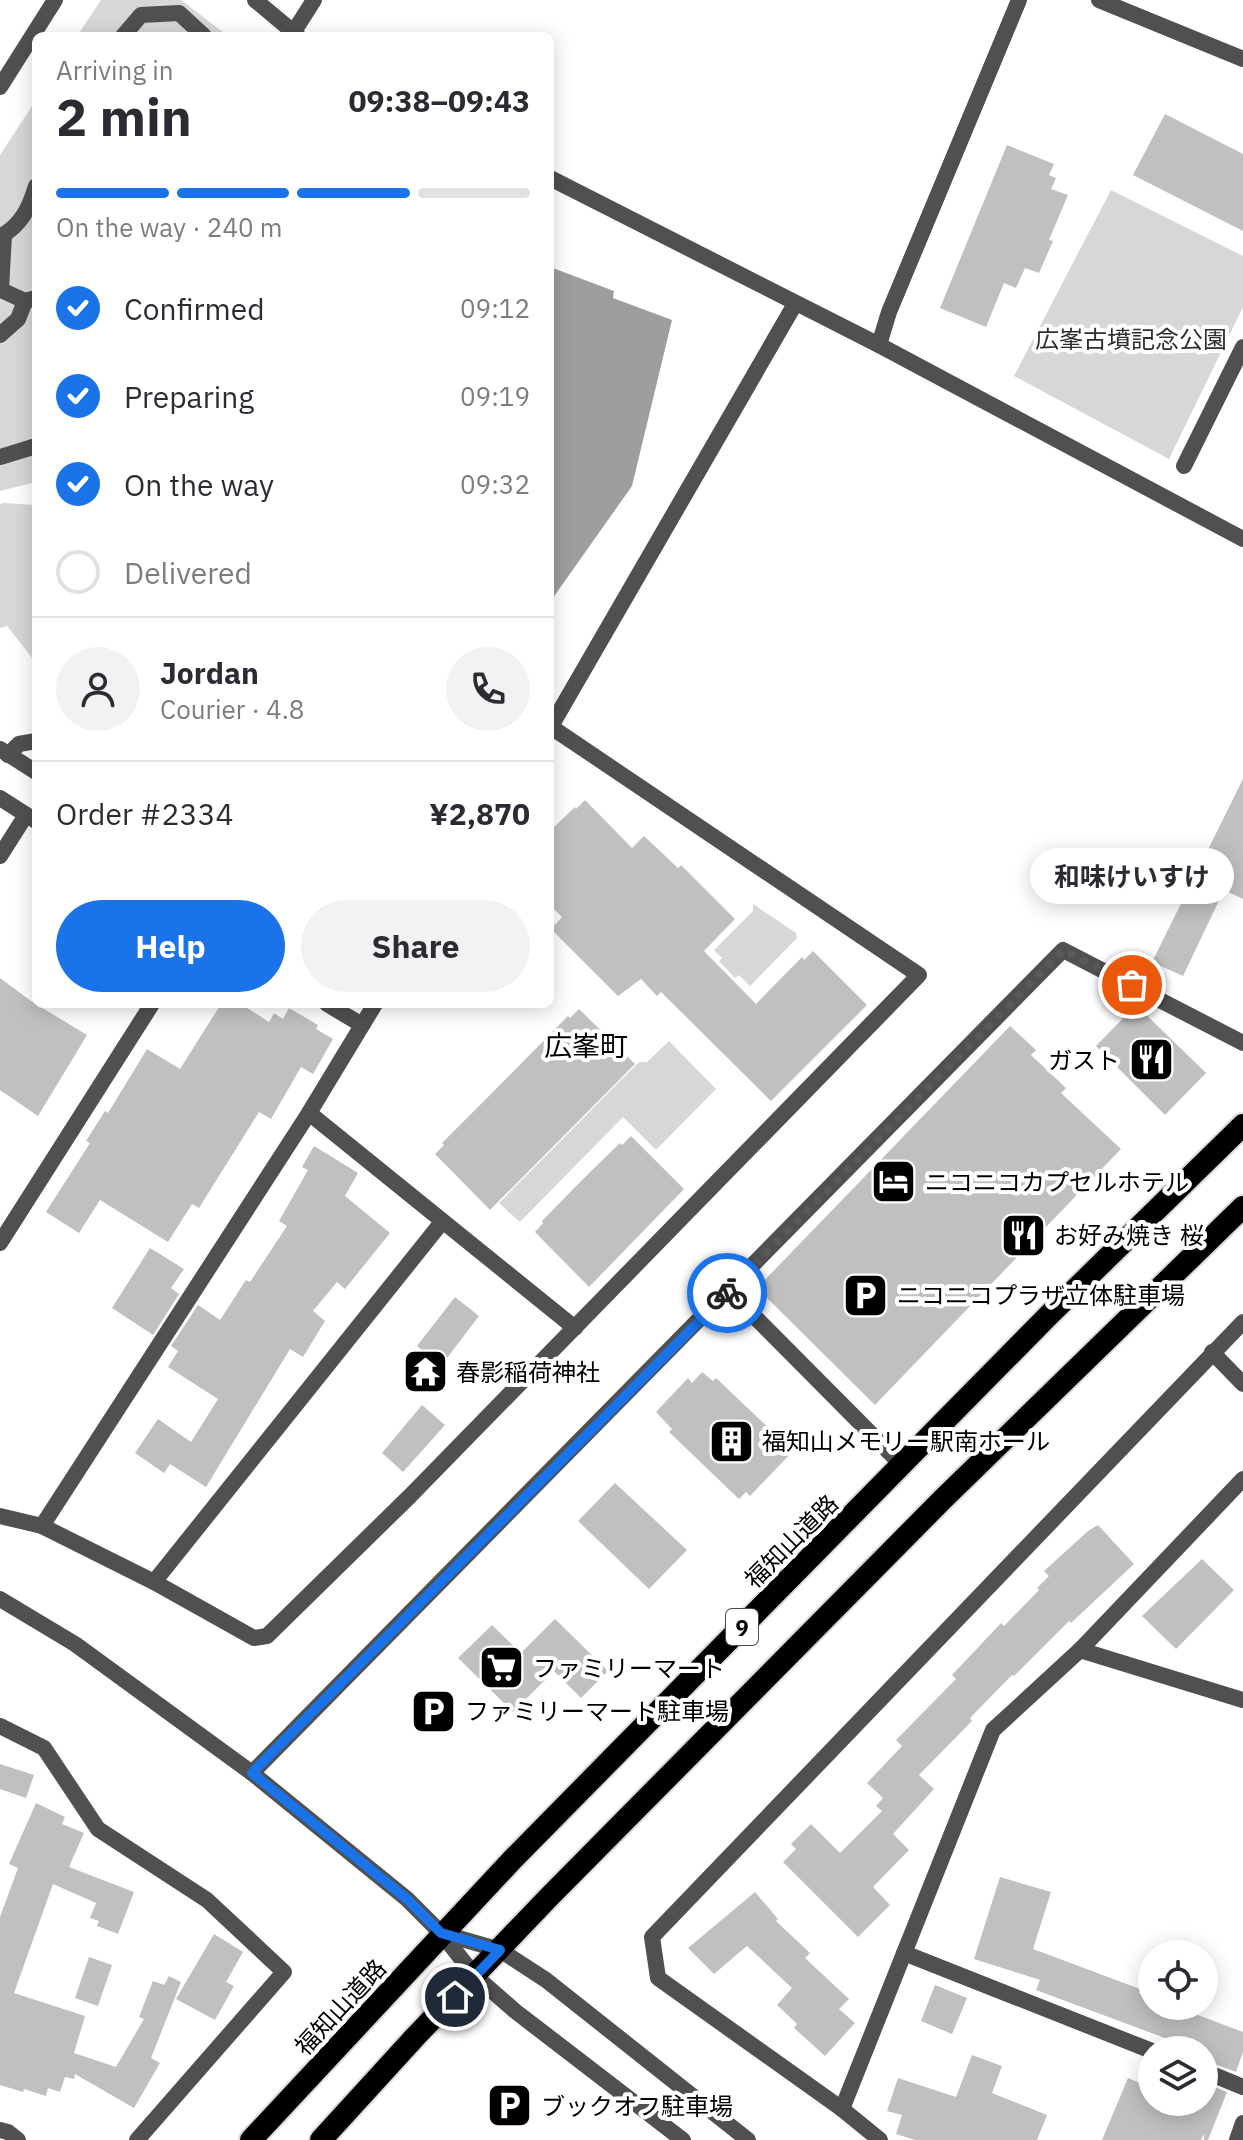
<!DOCTYPE html>
<html lang="en">
<head>
<meta charset="utf-8">
<style>
  :root { --surface:#fff; --page:#f2f2f3; --text:#2b2b33; --muted:#7c7c81; --line:#e1e1e2; --accent:#1a73e8 }
  body { margin:0; font-family:"IBM Plex Sans","Noto Sans JP",sans-serif; background:var(--page); color:var(--text); height:100vh; display:flex; flex-direction:column; font-size:30px; white-space:nowrap }
  * { box-sizing:border-box; margin:0 }
  p { font-size:26px; color:var(--muted) }
  .icon { flex:none; width:44px; height:44px; fill:none; stroke:currentColor; stroke-width:2; stroke-linecap:round; stroke-linejoin:round }
  .map { position:relative; flex:1; overflow:hidden }
  .drawer { position:absolute; left:32px; top:32px; width:522px; height:976px; display:flex; flex-direction:column; background:var(--surface); border-radius:12px; box-shadow:0 4px 20px #0003 }
  .drawer>* { flex:none }
  .fabs { position:absolute; left:1138px; top:1940px; display:grid; gap:16px }
  .fabs a { display:grid; place-items:center; width:80px; height:80px; border-radius:50%; background:var(--surface); box-shadow:0 4px 20px #0003; font-size:40px }
  .pin { position:absolute; display:grid; place-items:center; width:68px; height:68px; color:#fff; margin:-34px; border:4px solid #fff; border-radius:50%; box-shadow:0 2px 8px #0007 }
  .courier { position:absolute; display:grid; place-items:center; width:80px; height:80px; margin:-40px; border:6px solid #1a73e8; border-radius:50%; background:#fff; color:#222; box-shadow:0 2px 10px #0007 }
  .bubble { position:absolute; height:56px; border-radius:28px; background:var(--surface); box-shadow:0 4px 20px #0003; font-size:26px; font-weight:700; line-height:56px; text-align:center }
  .headline em { font-style:normal; font-weight:700 }
  .headline div { display:flex; flex-direction:column-reverse }
  .headline { display:flex; align-items:center; justify-content:space-between; height:136px; padding:0 24px }
  h1 { font-size:52px; font-weight:700; line-height:60px }
  .bar { display:grid; grid-template-columns:repeat(4,1fr); gap:12px 8px; align-content:center; height:96px; padding:0 24px }
  .bar i { height:10px; border-radius:6px; background:var(--line) }
  .bar .selected { background:var(--accent) }
  .bar p { grid-column:span 4 }
  .line { display:flex; align-items:center; gap:20px; padding:0 24px; border-top:2px solid var(--line) }
  .line div { flex:1 }
  .round { display:grid; place-items:center; flex:none; width:84px; height:84px; border-radius:42px; background:var(--page) }
  ol { padding:0 24px; list-style:none }
  li { display:flex; align-items:center; gap:24px; height:88px }
  li p { margin-inline-start:auto }
  li .icon { padding:8px; border-radius:50%; background:var(--accent); color:#fff; stroke-width:4 }
  li:last-child { color:var(--muted) }
  li i { width:44px; height:44px; border:4px solid var(--line); border-radius:50% }
  .button { display:flex; gap:16px; margin-top:auto; padding:16px 24px }
  .button a { flex:1; height:92px; border-radius:48px; background:var(--accent); color:#fff; font-size:32px; font-weight:700; line-height:92px; text-align:center }
  .button a+a { background:var(--page); color:var(--text) }
  .map>svg:first-child { display:block }
</style>
</head>
<body>
<div class="map">
<svg width="1243" height="2140" viewBox="0 0 1243 2140">
  <rect width="100%" height="100%" fill="#fff"/>
  <g fill="#d7d7d7">
    <polygon points="101,0 181,0 228,36 77,36"/>
    <polygon points="36,100 36,482 0,491 0,155"/>
    <polygon points="1111,190 1243,256 1243,307 1169,459 1014,376"/>
    <polygon points="3,503 36,505 36,663 7,626 0,628 0,505"/>
    <polygon points="753,904 796,933 797,938 750,986 739,975 735,978 719,961 722,958 714,950 753,911"/>
    <polygon points="669,1041 716,1089 656,1150 623,1117 520,1222 499,1203 639,1062 647,1062"/>
  </g>
  <polygon fill="#9e9e9e" points="550,267 614,291 613,298 672,320 632,486 550,602"/>
  <g fill="#c0c0c0">
    <polygon points="1165,114 1243,154 1243,231 1133,175"/>
    <polygon points="1007,145 1054,164 1049,175 1056,178 1051,189 1068,195 1049,240 1053,241 1039,273 1025,268 1016,288 1004,283 986,327 940,308"/>
    <polygon points="1243,779 1243,899 1224,890 1183,976 1152,962"/>
    <polygon points="585,800 632,848 644,836 678,868 681,865 735,919 704,951 756,1004 802,957 804,960 813,951 867,1005 771,1101 661,992 657,996 641,979 618,996 551,929 562,917 550,905 550,831 575,807 576,809"/>
    <polygon points="0,978 31,1001 87,1035 38,1116 0,1090"/>
    <polygon points="221,1004 241,1004 269,1022 274,1013 283,1019 289,1008 318,1025 316,1029 333,1039 313,1074 301,1067 271,1119 259,1112 199,1208 192,1204 168,1242 100,1200 79,1233 46,1212 90,1143 86,1141 105,1111 108,1113 147,1049 180,1069"/>
    <polygon points="1136,1005 1206,1073 1165,1115 1096,1046"/>
    <polygon points="579,1009 635,1064 490,1210 435,1154 444,1145 442,1143 486,1099 568,1016 570,1018"/>
    <polygon points="1010,1026 1036,1050 1031,1055 1066,1088 1061,1093 1121,1149 875,1405 757,1288"/>
    <polygon points="631,1136 684,1189 589,1287 535,1232 543,1223 542,1221 584,1178 620,1143 622,1145"/>
    <polygon points="314,1146 358,1173 345,1196 390,1233 345,1289 337,1282 313,1311 325,1321 303,1357 290,1349 206,1487 170,1464 164,1473 135,1453 158,1419 191,1442 218,1399 168,1367 178,1351 171,1346 198,1305 220,1320 246,1280 250,1282 287,1226 279,1221 308,1170 302,1167"/>
    <polygon points="150,1248 184,1269 171,1288 179,1294 153,1335 112,1308"/>
    <polygon points="455,1297 479,1316 447,1358 445,1356 439,1364 417,1346"/>
    <polygon points="702,1372 713,1381 716,1378 793,1451 750,1496 746,1492 739,1499 669,1432 672,1429 656,1412 688,1378 692,1383"/>
    <polygon points="422,1405 445,1425 403,1472 382,1453"/>
    <polygon points="615,1483 687,1550 649,1589 578,1521"/>
    <polygon points="1098,1525 1134,1564 1071,1623 1069,1621 1014,1676 1012,1675 970,1718 972,1721 919,1775 934,1789 893,1834 909,1850 873,1887 890,1905 858,1937 783,1862 796,1849 791,1844 811,1824 840,1853 882,1811 876,1806 883,1798 867,1783 902,1746 896,1740 956,1679 952,1675 1001,1623 1004,1626 1039,1590 1037,1588 1049,1576 1044,1571 1088,1531"/>
    <polygon points="1202,1559 1234,1590 1176,1649 1142,1616"/>
    <polygon points="555,1619 608,1671 581,1698 554,1671 513,1712 458,1658 492,1625 521,1653"/>
    <polygon points="0,1764 34,1775 26,1798 0,1789"/>
    <polygon points="36,1803 65,1817 62,1824 84,1833 69,1867 134,1892 118,1934 97,1926 99,1921 90,1918 96,1903 53,1884 14,1993 85,2016 74,2053 116,2067 144,2019 139,2017 153,1981 164,1985 169,1976 181,1982 151,2058 160,2063 134,2108 75,2074 74,2079 65,2077 60,2092 48,2088 46,2096 24,2089 23,2092 0,2085 0,1917 18,1868 9,1864"/>
    <polygon points="1000,1877 1051,1892 1033,1949 1140,1989 1139,1993 1152,1998 1152,2006 1174,2006 1243,2032 1243,2052 1236,2072 1204,2060 1204,2050 1197,2050 1036,1990 1040,1980 974,1959"/>
    <polygon points="755,1892 778,1919 776,1921 810,1953 805,1958 849,1999 839,2009 855,2023 825,2056 794,2028 797,2024 777,2005 792,1988 747,1946 714,1974 688,1948"/>
    <polygon points="214,1934 243,1952 226,1982 234,1986 215,2020 176,1999"/>
    <polygon points="89,1957 112,1965 98,2006 75,1998"/>
    <polygon points="935,1985 967,1998 952,2034 921,2021"/>
    <polygon points="972,2055 1002,2066 992,2093 1047,2115 1037,2140 915,2140 896,2134 902,2115 887,2111 898,2078 956,2097"/>
    <polygon points="1128,2078 1152,2088 1152,2102 1204,2102 1204,2083 1227,2092 1208,2140 1204,2140 1204,2134 1201,2140 1102,2140"/>
  </g>
  <g fill="none" stroke-linecap="round" stroke-linejoin="round">
    <defs>
      <g id="trunk">
        <polyline points="251,2140 513,1859 1048,1316 1243,1125"/>
        <polyline points="321,2140 415,2037 550,1896 943,1499 1243,1207"/>
      </g>
    </defs>
    <use href="#trunk" stroke="#dbdbdb" stroke-width="26"/>
    <g stroke="#505050" stroke-width="16">
      <polyline points="123,36 141,15 179,13 204,36"/>
      <polyline points="4,235 1,290 25,301 36,298"/>
      <path d="M 0,237 C 21,225 29,209 36,186"/>
      <polyline points="0,335 18,319 25,301"/>
      <polyline points="0,457 36,446"/>
      <polyline points="1184,466 1243,347"/>
      <polyline points="0,749 36,772"/>
      <polyline points="8,755 19,744 36,741"/>
    </g>
    <g stroke="#505050" stroke-width="16">
      <polyline points="1099,0 1243,59"/>
      <polyline points="293,33 314,0"/>
      <polyline points="879,345 889,312 1019,0"/>
      <polyline points="550,728 795,304"/>
      <polyline points="0,798 36,821"/>
      <polyline points="0,856 26,815"/>
      <polyline points="327,1004 362,1025"/>
      <polyline points="309,1113 575,1328"/>
      <polyline points="0,1243 152,1004"/>
      <polyline points="729,1291 902,1465"/>
      <polyline points="1212,1352 1243,1384"/>
      <polyline points="0,1516 42,1526 154,1582 254,1638 267,1636 410,1496 919,975 551,727"/>
      <polyline points="42,1526 309,1113 375,1004"/>
      <polyline points="154,1582 442,1222"/>
      <polyline points="1080,1650 1243,1700"/>
      <polyline points="0,1726 44,1748 98,1829 207,1900 284,1972 137,2140"/>
      <polyline points="252,1773 1063,950 1243,1043"/>
      <polyline points="904,1953 1152,2051"/>
      <polyline points="1204,2071 1243,2087"/>
      <polyline points="842,2109 993,1730 1080,1650 1243,1479"/>
      <polyline points="0,2130 8,2132 18,2140"/>
      <polyline points="880,2140 842,2109 658,1978 652,1937 1243,1322"/>
      <polyline points="1237,2140 1243,2123"/>
    </g>
    <g stroke="#505050" stroke-width="16">
      <polyline points="255,0 298,36"/>
      <polyline points="0,87 55,0"/>
      <polyline points="550,178 879,345 1243,539"/>
      <polyline points="0,1599 75,1644 252,1773 407,1899 441,1933 475,1976 515,2011 683,2140"/>
      <polyline points="441,1933 500,1950 546,1980 748,2140"/>
    </g>
    <use href="#trunk" stroke="#000" stroke-width="22"/>
  </g>
  <g fill="none" stroke-linecap="round" stroke-linejoin="round">
    <polyline stroke="#595959" stroke-width="8" stroke-dasharray="0 14.4" points="727,1293 1063,950 1132,985"/>
    <polyline stroke="#1a73e8" stroke-width="10" points="455,1997 500,1950 441,1933 407,1899 252,1773 727,1293"/>
  </g>
  <defs>
    <symbol id="restaurant-square" viewBox="-11 -11 22 22"><rect x="-9" y="-9" width="18" height="18" rx="4" fill="#000" stroke="#fff"/><path d="M-5-6h1v4h1v-4h1v4h1v-4h1v5L-1.5 .5V6h-2V.5L-5-1ZM5-6V6H3V1.5H1.5Q1.5-4 5-6Z" fill="#fff"/></symbol>
    <symbol id="hotel-square" viewBox="-11 -11 22 22"><rect x="-9" y="-9" width="18" height="18" rx="4" fill="#000" stroke="#fff"/><path d="M-6-4.5h1.5V1H6V5H4.5V3h-9V5H-6ZM-4 0a1.8 1.8 0 1 1 3.6 0ZM.5 0V-2.5h3Q6-2.5 6 0Z" fill="#fff"/></symbol>
    <symbol id="parking-square" viewBox="-11 -11 22 22"><rect x="-9" y="-9" width="18" height="18" rx="4" fill="#000" stroke="#fff"/><path d="M-3.5-5.5H1a3.5 3.5 0 0 1 0 7H-1V5.5H-3.5ZM-1-3.4V-.6H.8a1.4 1.4 0 0 0 0-2.8Z" fill="#fff"/></symbol>
    <symbol id="temple-square" viewBox="-11 -11 22 22"><rect x="-9" y="-9" width="18" height="18" rx="4" fill="#000" stroke="#fff"/><path d="M0-6L5-2H3V0L6.5 2.5H4V6H1.5V3h-3V6H-4V2.5H-6.5L-3 0V-2H-5Z" fill="#fff"/></symbol>
    <symbol id="building-square" viewBox="-11 -11 22 22"><rect x="-9" y="-9" width="18" height="18" rx="4" fill="#000" stroke="#fff"/><path d="M-4-6H4V6H1V3H-1V6H-4ZM-2.5-4.3h1.7v1.8h-1.7ZM.8-4.3h1.7v1.8H.8ZM-2.5-1h1.7V.8h-1.7ZM.8-1h1.7V.8H.8Z" fill="#fff"/></symbol>
    <symbol id="supermarket-square" viewBox="-11 -11 22 22"><rect x="-9" y="-9" width="18" height="18" rx="4" fill="#000" stroke="#fff"/><path d="M-6-5.5h2.5l.6 2H6L4.5 2H-2.5L-4.4-4H-6ZM-1.5 3.2a1.3 1.3 0 1 0 .1 0ZM3 3.2a1.3 1.3 0 1 0 .1 0Z" fill="#fff"/></symbol>
  </defs>
  <g fill-rule="evenodd">
    <use href="#restaurant-square" x="1126" y="1034" width="51" height="51"/>
    <use href="#hotel-square" x="868" y="1156" width="51" height="51"/>
    <use href="#restaurant-square" x="998" y="1210" width="51" height="51"/>
    <use href="#parking-square" x="840" y="1270" width="51" height="51"/>
    <use href="#temple-square" x="400" y="1346" width="51" height="51"/>
    <use href="#building-square" x="706" y="1416" width="51" height="51"/>
    <use href="#supermarket-square" x="476" y="1642" width="51" height="51"/>
    <use href="#parking-square" x="408" y="1686" width="51" height="51"/>
    <use href="#parking-square" x="484" y="2080" width="51" height="51"/>
  </g>
  <g text-anchor="middle" dominant-baseline="central" stroke-width="8" stroke-linejoin="round" paint-order="stroke">
    <rect fill="#fff" stroke="#4c4c4c" stroke-width="2" x="726" y="1609" width="32" height="36" rx="6"/>
    <g font-size="22" font-weight="bold" fill="#000">
      <text x="742" y="1627">9</text>
    </g>
    <g font-size="24" fill="#2e2e2e" stroke="#fff">
      <text x="1131" y="339">広峯古墳記念公園</text>
    </g>
    <g font-size="24" fill="#000" stroke="#fff" text-anchor="start">
      <text x="1120" y="1060" text-anchor="end">ガスト</text>
      <text x="925" y="1182">ニコニコカプセルホテル</text>
      <text x="1054" y="1235">お好み焼き 桜</text>
      <text x="897" y="1295">ニコニコプラザ立体駐車場</text>
      <text x="456" y="1372">春影稲荷神社</text>
      <text x="762" y="1441">福知山メモリー駅南ホール</text>
      <text x="533" y="1668">ファミリーマート</text>
      <text x="465" y="1711">ファミリーマート駐車場</text>
      <text x="541" y="2106">ブックオフ駐車場</text>
    </g>
    <g font-size="24" fill="#000" stroke="#fff">
      <text transform="translate(791 1541) rotate(-45)">福知山道路</text>
      <text transform="translate(340 2007) rotate(-47)">福知山道路</text>
    </g>
    <g font-size="28" fill="#000" stroke="#fff">
      <text x="586" y="1045">広峯町</text>
    </g>
  </g>
</svg>
<div class="fabs">
<a><svg class="icon" aria-label="locate" viewBox="0 0 24 24"><circle cx="12" cy="12" r="6"/><path d="M12 2v4M12 18v4M2 12h4M18 12h4"/></svg></a>
<a><svg class="icon" aria-label="layers" viewBox="0 0 24 24"><path d="M12 4l9 5-9 5-9-5zM3 14l9 5 9-5"/></svg></a>
</div>
<div class="pin" style="left:1132px;top:985px;background:#ea580c"><svg class="icon" aria-label="bag" viewBox="0 0 24 24"><path d="M5 8h14l-1 12H6zM9 8a3 3 0 0 1 6 0"/></svg></div>
<div class="pin" style="left:455px;top:1997px;background:#1f2937"><svg class="icon" aria-label="home" viewBox="0 0 24 24"><path d="M3 11l9-7 9 7M6 9v11h12V9"/></svg></div>
<div class="courier" style="left:727px;top:1293px"><svg class="icon" aria-label="bike" viewBox="0 0 24 24"><circle cx="6" cy="16" r="4"/><circle cx="18" cy="16" r="4"/><path d="M6 16l4-8h5l3 8M10 8l3 8H6M13 5h3"/></svg></div>
<div class="bubble" style="left:1030px;top:848px;width:204px">和味けいすけ</div>
<section class="drawer">
<div class="headline"><div><h1>2 min</h1><p>Arriving in</p></div><em>09:38–09:43</em></div>
<div class="bar"><i class="selected"></i><i class="selected"></i><i class="selected"></i><i></i><p>On the way · 240 m</p></div>
<ol>
<li><svg class="icon" aria-label="check" viewBox="0 0 24 24"><path d="M5 12l5 5 9-10"/></svg>Confirmed<p>09:12</p></li>
<li><svg class="icon" aria-label="check" viewBox="0 0 24 24"><path d="M5 12l5 5 9-10"/></svg>Preparing<p>09:19</p></li>
<li><svg class="icon" aria-label="check" viewBox="0 0 24 24"><path d="M5 12l5 5 9-10"/></svg>On the way<p>09:32</p></li>
<li><i></i>Delivered</li>
</ol>
<div class="line" style="height:144px"><a class="round"><svg class="icon" aria-label="person" viewBox="0 0 24 24"><circle cx="12" cy="8" r="4"/><path d="M4 21q1-7 8-7t8 7"/></svg></a><div><b>Jordan</b><p>Courier · 4.8</p></div><a class="round"><svg class="icon" aria-label="phone" viewBox="0 0 24 24"><path d="M5 4h4l2 5-3 2q2 4 5 5l2-3 5 2v4C11 20 4 13 5 4z"/></svg></a></div>
<div class="line" style="height:104px"><div>Order #2334</div><b>¥2,870</b></div>
<div class="button"><a>Help</a><a>Share</a></div>
</section>
</div>
</body>
</html>
